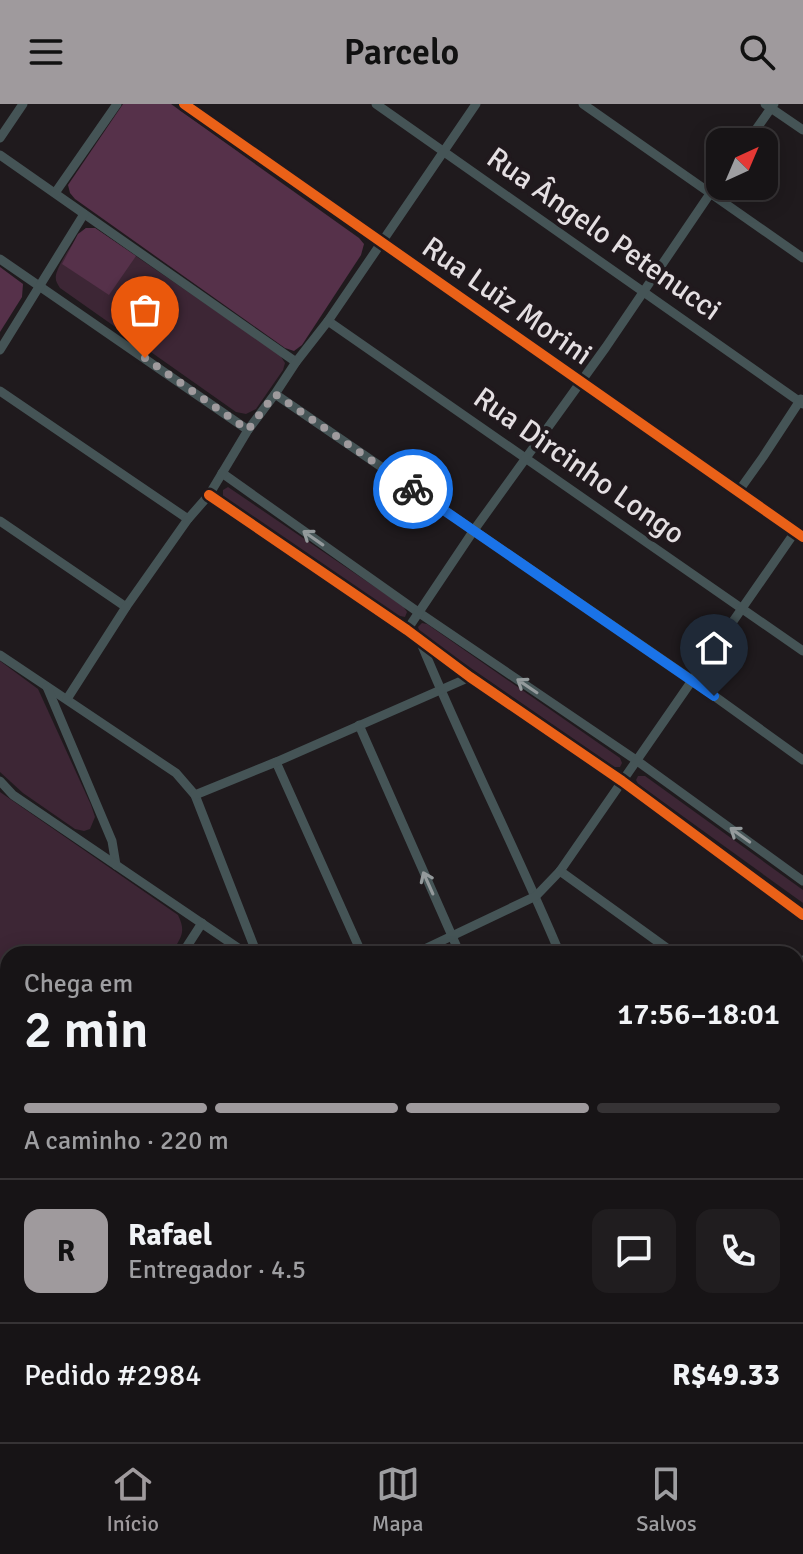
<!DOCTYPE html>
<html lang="pt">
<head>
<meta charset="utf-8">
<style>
  :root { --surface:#171416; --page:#201d1f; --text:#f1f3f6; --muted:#9e9ea1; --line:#363335; --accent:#9f9a9d }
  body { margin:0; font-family:Signika,sans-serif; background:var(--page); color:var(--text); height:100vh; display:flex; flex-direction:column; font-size:30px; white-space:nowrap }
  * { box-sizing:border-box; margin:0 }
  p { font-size:26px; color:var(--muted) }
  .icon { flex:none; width:44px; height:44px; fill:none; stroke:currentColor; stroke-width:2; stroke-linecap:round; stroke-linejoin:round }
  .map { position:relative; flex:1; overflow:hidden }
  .details { position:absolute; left:0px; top:842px; width:804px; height:496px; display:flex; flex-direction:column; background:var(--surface); border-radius:24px 24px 0 0; box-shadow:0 4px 20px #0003,0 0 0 2px var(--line) }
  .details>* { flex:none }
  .needle { width:52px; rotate:44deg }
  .fabs { position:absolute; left:706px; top:24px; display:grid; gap:16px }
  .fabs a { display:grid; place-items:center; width:72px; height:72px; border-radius:16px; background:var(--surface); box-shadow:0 4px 20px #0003,0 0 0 2px var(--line); font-size:40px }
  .pin { position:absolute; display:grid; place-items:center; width:68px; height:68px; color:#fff; margin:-82px -34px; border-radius:50% 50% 50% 0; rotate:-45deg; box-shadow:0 0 8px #0007 }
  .pin .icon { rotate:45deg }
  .courier { position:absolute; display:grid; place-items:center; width:80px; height:80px; margin:-40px; border:6px solid #1a73e8; border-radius:50%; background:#fff; color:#222; box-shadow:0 2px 10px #0007 }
  .summary em { font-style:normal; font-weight:600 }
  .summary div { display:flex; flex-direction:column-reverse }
  .summary { display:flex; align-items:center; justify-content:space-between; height:136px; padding:0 24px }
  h1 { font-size:52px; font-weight:600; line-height:60px }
  .bar { display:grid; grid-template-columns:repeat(4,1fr); gap:12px 8px; align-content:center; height:96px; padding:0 24px }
  .bar i { height:10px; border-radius:6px; background:var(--line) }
  .bar .active { background:var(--accent) }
  .bar p { grid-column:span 4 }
  .line { display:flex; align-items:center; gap:20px; padding:0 24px; border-top:2px solid var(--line) }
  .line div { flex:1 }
  .round { display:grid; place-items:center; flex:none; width:84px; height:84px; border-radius:16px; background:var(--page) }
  header { display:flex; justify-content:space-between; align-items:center; height:104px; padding:0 24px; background:var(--accent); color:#111; font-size:36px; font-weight:600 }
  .dock { display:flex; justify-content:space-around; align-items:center; height:112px; border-top:2px solid var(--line); background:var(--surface); font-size:22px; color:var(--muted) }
  .dock a { display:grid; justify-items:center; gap:4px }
  .dock .active { color:var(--accent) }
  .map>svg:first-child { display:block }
</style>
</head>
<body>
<header><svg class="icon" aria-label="menu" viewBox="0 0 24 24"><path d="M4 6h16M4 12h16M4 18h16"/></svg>Parcelo<svg class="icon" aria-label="search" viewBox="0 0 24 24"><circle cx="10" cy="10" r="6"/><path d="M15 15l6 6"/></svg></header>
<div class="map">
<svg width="803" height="1338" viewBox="0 0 803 1338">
  <rect width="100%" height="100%" fill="#1f1a1d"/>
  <g fill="#3d2635">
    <path d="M 86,124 L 95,124 L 280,251 L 285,259 L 283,266 L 256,305 L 246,310 L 236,308 L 60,184 C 57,179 55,177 56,171 C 58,160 78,130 86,124 Z"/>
    <polygon points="228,383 403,502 407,508 405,513 395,511 223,392 223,386"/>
    <polygon points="422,519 427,520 620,654 622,659 620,663 614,663 420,529 418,523"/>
    <polygon points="0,557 38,585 91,701 95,713 90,725 84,727 75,725 23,689 0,668"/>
    <polygon points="638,672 645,672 803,786 803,799 638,680 636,676"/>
    <path d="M 0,688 L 178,811 C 187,829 180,834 171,850 L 8,850 L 8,1022 L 0,1019 Z"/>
    <polygon points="803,867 803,1245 801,1252 803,1280 796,1275 796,873"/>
    <polygon points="803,1291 803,1338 723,1338 737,1330 796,1330 796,1295"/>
  </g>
  <g fill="#56314a">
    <polygon points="123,0 171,0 359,134 364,140 361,151 302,241 294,247 285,244 75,95 70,89 68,81"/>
    <polygon points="86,124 95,124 136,152 109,191 62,160 78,130"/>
    <polygon points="0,163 23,180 22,193 0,228"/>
    <polygon points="0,1019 8,1022 8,1330 737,1330 723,1338 0,1338"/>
  </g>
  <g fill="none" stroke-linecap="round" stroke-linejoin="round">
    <g stroke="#455456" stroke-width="9">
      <polyline points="184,0 803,433"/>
      <polyline points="376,0 803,300"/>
      <polyline points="583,0 803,154"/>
      <polyline points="765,0 803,26"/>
      <polyline points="0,34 23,0"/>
      <polyline points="747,38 774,0"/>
      <polyline points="0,51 296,258"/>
      <polyline points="55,89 117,0"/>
      <polyline points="0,155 248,326"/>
      <polyline points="328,217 803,547"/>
      <polyline points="0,246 84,110"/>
      <polyline points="0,287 188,415"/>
      <polyline points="275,290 692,576 803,656"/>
      <polyline points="222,369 418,508 636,656 803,777"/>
      <polyline points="738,388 763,353 801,295"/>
      <polyline points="209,391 407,526 470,573 622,677 803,811"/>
      <polyline points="0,417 126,503"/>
      <polyline points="407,526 474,426 606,243 720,75"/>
      <path d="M 421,539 C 464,644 516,745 560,850"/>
      <polyline points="0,551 176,669 195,691 257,850"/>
      <polyline points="47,583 112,737 116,761"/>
      <polyline points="67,595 126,503 188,415 209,391 248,326 275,290 296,258 328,217 476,0"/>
      <polyline points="359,621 460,850"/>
      <polyline points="276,658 362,850"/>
      <polyline points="0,677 13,691 247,850"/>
      <polyline points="195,691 276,658 470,573"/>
      <polyline points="560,767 675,850"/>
      <polyline points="182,850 202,819"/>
      <polyline points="414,850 536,792 560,767 795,428"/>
      <polyline points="796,861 803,856"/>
    </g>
    <defs>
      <g id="cycleway">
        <polyline points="184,0 803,433"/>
        <polyline points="209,391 407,526 470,573 622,677 803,811"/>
      </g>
    </defs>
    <use href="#cycleway" stroke="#20191d" stroke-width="15"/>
    <use href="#cycleway" stroke="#ea6118" stroke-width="10"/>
  </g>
  <defs><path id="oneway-shaft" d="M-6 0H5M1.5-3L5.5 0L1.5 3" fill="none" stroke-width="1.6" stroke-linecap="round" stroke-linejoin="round" transform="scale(2)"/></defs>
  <g stroke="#949a9c">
    <use href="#oneway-shaft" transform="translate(313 434) rotate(-145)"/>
    <use href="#oneway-shaft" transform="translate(527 582) rotate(-146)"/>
    <use href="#oneway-shaft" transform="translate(740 731) rotate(-144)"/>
    <use href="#oneway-shaft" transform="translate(428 779) rotate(-114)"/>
  </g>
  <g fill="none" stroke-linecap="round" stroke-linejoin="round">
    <polyline stroke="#9f9a9d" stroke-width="8" stroke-dasharray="0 14.4" points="145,254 248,326 275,290 413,385"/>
    <polyline stroke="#1a73e8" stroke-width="10" points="413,385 714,592"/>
  </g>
  <g text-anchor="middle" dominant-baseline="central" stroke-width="8" stroke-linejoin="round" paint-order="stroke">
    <g font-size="30" fill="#e4dfe2" stroke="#20191d">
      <text transform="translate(604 130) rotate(35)">Rua Ângelo Petenucci</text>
      <text transform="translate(507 197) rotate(35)">Rua Luiz Morini</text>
      <text transform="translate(579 362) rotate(35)">Rua Dircinho Longo</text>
    </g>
  </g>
</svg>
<div class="fabs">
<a><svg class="needle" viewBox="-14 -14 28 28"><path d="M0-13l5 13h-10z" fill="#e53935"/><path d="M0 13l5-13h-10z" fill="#9e9ea1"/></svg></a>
</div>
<div class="pin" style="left:145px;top:254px;background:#ea580c"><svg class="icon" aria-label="bag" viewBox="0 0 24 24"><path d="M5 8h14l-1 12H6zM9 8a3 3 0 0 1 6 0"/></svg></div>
<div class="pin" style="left:714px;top:592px;background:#1f2937"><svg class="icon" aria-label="home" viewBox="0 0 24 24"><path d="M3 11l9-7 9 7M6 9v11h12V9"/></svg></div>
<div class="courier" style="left:413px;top:385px"><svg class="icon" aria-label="bike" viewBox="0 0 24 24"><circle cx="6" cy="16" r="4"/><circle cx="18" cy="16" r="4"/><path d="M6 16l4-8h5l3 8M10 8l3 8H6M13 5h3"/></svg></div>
<section class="details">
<div class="summary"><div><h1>2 min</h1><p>Chega em</p></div><em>17:56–18:01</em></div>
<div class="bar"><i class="active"></i><i class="active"></i><i class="active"></i><i></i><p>A caminho · 220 m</p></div>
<div class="line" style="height:144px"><b class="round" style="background:var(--accent);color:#111">R</b><div><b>Rafael</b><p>Entregador · 4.5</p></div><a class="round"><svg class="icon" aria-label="chat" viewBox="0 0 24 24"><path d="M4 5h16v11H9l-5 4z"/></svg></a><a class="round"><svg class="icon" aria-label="phone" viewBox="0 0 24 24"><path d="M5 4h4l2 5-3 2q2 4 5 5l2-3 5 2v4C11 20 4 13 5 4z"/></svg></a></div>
<div class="line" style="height:104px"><div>Pedido #2984</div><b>R$49.33</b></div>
</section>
</div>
<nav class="dock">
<a class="active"><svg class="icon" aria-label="home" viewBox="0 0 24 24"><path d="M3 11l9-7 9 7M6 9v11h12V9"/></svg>Início</a>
<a><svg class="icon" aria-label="map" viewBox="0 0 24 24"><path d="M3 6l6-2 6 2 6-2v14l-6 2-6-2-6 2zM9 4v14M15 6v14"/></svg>Mapa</a>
<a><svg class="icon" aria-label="saved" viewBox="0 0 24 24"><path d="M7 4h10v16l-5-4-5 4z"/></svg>Salvos</a>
</nav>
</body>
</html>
